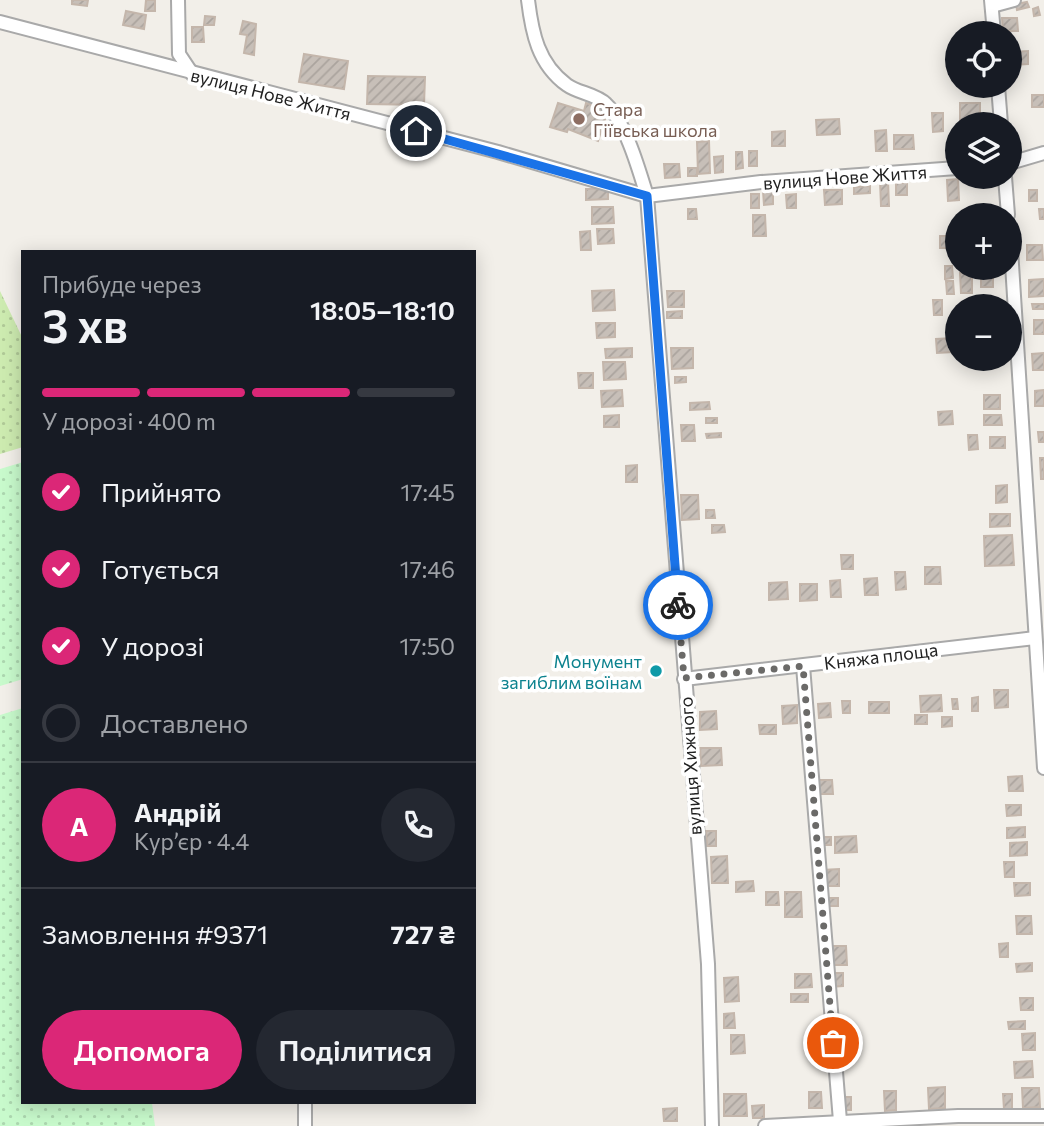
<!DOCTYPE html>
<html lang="uk">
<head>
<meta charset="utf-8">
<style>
  :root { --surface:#171b24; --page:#242831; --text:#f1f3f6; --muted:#9ea1a6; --line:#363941; --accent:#db2777 }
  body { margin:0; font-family:Commissioner,sans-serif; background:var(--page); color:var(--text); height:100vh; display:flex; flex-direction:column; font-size:26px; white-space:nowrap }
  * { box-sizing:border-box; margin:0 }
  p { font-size:23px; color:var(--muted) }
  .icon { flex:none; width:38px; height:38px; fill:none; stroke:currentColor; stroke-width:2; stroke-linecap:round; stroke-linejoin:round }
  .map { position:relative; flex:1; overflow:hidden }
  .panel { position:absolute; left:21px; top:250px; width:455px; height:854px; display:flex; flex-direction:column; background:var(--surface); border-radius:0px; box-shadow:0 4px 18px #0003 }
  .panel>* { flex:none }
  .fabs { position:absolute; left:945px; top:21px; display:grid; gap:14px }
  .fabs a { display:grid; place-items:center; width:77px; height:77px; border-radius:50%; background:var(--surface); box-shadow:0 4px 18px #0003; font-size:35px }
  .pin { position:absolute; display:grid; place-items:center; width:60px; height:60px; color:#fff; margin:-30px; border:4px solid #fff; border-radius:50%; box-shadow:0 2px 7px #0007 }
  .courier { position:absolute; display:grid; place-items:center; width:70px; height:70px; margin:-35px; border:5px solid #1a73e8; border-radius:50%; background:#fff; color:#222; box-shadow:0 2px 9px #0007 }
  .summary em { font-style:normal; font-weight:600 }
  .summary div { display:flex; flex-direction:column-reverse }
  .summary { display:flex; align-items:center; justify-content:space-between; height:119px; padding:0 21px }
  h1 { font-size:46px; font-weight:600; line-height:52px }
  .bar { display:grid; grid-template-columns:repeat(4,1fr); gap:10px 7px; align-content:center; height:84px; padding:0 21px }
  .bar i { height:9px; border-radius:5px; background:var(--line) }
  .bar .on { background:var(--accent) }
  .bar p { grid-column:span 4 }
  .line { display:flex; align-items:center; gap:18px; padding:0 21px; border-top:2px solid var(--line) }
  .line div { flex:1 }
  .round { display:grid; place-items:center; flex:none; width:74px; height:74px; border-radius:37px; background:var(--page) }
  ol { padding:0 21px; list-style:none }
  li { display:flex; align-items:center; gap:21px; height:77px }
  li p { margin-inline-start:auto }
  li .icon { padding:7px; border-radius:50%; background:var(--accent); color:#fff; stroke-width:4 }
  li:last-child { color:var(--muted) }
  li i { width:38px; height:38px; border:4px solid var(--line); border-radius:50% }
  .action { display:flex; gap:14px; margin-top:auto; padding:14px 21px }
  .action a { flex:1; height:80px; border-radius:42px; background:var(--accent); color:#fff; font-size:28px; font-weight:600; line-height:80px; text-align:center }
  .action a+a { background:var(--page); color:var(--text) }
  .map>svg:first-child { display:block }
</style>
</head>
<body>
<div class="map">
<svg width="1044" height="1126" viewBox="0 0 1044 1126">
  <defs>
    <pattern id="grass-dots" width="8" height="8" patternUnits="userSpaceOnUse" patternTransform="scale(1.75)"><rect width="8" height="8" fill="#cdebb0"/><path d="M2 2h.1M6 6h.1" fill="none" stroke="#b0c997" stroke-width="1.8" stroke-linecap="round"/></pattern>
    <pattern id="park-dots" width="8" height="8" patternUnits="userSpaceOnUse" patternTransform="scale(1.75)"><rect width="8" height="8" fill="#c8facc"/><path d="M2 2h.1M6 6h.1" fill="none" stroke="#acd6af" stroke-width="1.8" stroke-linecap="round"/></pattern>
    <pattern id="building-hatch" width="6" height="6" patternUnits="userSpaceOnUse" patternTransform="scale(1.75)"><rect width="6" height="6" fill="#c7bfb8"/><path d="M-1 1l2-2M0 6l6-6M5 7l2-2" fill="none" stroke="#aba49e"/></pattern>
  </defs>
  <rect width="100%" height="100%" fill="#f2efe9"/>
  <polygon fill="url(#grass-dots)" points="0,291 23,339 23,447 0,454"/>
  <g fill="url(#park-dots)">
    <polygon points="23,462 23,679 0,686 0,469"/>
    <polygon points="23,708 23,1102 152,1103 155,1126 0,1126 0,715"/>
  </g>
  <g fill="url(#building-hatch)" stroke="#c4b6ab" stroke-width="2">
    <polygon points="72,0 88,0 87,6 72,4"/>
    <polygon points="146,0 155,0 155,11 145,11"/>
    <polygon points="1027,2 1029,7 1017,10 1016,4"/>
    <polygon points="1038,7 1040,15 1034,16 1033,9"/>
    <polygon points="126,11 146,15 144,29 123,25"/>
    <polygon points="205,16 215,17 214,25 204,25"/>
    <polygon points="1002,18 1017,18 1018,31 1003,31"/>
    <polygon points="243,21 256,24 254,55 244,53 247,35 240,34"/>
    <polygon points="192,27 203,27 204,42 192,42"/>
    <polygon points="1028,51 1028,64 1013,65 1013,52"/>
    <polygon points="304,54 348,61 344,89 299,82"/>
    <polygon points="368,76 425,77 424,105 367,104"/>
    <rect x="1032" y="95" width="12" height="12"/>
    <polygon points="558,103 584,111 586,103 608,110 598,141 568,129 567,132 550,127"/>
    <polygon points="960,103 980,103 980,119 960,120"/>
    <polygon points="932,113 943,113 943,131 933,132"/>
    <polygon points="839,119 840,134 817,135 816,120"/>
    <polygon points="886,130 887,151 876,151 875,131"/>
    <polygon points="785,131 785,146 772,146 772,132"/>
    <polygon points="894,135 913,135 914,149 894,149"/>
    <polygon points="709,141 710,173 698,174 697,142"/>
    <rect x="749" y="151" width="8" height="15"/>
    <polygon points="736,152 742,152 743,168 736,169"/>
    <polygon points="723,156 723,172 715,173 714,157"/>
    <polygon points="664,164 679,164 680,177 665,178"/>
    <rect x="688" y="168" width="9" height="8"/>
    <polygon points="958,179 959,200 948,201 947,180"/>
    <polygon points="888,180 889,206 881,206 880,181"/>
    <rect x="896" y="183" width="11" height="12"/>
    <polygon points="870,186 870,193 854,194 854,187"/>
    <polygon points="586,189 608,189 608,199 586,200"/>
    <polygon points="824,190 842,190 842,204 825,205"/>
    <rect x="1029" y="190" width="8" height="11"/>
    <polygon points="763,191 773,191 773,204 764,205"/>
    <rect x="751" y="194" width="8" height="14"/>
    <polygon points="796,194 796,208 787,208 786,195"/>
    <polygon points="592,207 613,207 614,223 592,224"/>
    <polygon points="688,209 696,209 697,219 688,219"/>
    <polygon points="1039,209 1044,209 1044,219 1040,219"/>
    <polygon points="753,215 765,215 766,236 753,236"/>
    <polygon points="597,229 613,229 614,243 598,244"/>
    <polygon points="590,231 591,250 581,250 580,232"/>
    <rect x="940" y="236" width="11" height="12"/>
    <polygon points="1027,245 1042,245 1043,260 1027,260"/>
    <polygon points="945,266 952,266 953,278 945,279"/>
    <rect x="978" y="268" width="12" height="5"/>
    <polygon points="972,272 972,293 961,293 960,273"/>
    <rect x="981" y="278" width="12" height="9"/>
    <polygon points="1044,279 1044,296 1029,297 1029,280"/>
    <polygon points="946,281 953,281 954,294 947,294"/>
    <polygon points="614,290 615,310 593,311 592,291"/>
    <polygon points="667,291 684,291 684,307 668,307"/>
    <polygon points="933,300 942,300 942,315 934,315"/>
    <polygon points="1032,304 1044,304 1044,309 1033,309"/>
    <polygon points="682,311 682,318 667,318 667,312"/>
    <rect x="1034" y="320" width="10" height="14"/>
    <polygon points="596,323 615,323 615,337 597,338"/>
    <polygon points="953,338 953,352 937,353 936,339"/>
    <polygon points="632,348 632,357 606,358 605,349"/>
    <polygon points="671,348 693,348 693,368 672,369"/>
    <polygon points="1044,353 1044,370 1033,370 1032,354"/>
    <polygon points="603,362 625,362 626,379 604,380"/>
    <polygon points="578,373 593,373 593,388 579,388"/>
    <polygon points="675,377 686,377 686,382 675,383"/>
    <polygon points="622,390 623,406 602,407 601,391"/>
    <polygon points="1044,390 1044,406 1035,406 1035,391"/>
    <rect x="984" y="395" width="16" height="14"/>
    <polygon points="709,402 710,409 690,410 690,403"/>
    <polygon points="952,411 953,424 939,425 938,412"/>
    <polygon points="619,415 619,427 604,427 604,416"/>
    <polygon points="984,415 1001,415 1002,425 984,425"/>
    <rect x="706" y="418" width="11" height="5"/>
    <polygon points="681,425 694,425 695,441 682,441"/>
    <polygon points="1038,432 1044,432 1044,442 1039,442"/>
    <polygon points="721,433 721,437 707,438 706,434"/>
    <polygon points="968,435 977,435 978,449 969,450"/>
    <rect x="990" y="437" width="15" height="11"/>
    <polygon points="1040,458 1044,458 1044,479 1041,479"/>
    <polygon points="637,465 637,482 626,482 626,466"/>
    <polygon points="1007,485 1007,502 996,503 996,486"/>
    <polygon points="681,495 698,495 699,519 682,520"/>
    <polygon points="706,510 714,510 715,518 706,518"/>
    <polygon points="990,514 1010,514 1010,526 990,527"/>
    <polygon points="712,525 724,525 725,532 712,533"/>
    <polygon points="1012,535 1014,565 985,566 984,536"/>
    <polygon points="841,555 853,555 853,569 842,569"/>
    <polygon points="925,567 940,567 941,584 925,584"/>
    <polygon points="895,572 905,572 906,589 896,590"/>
    <polygon points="877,578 878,595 865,595 864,579"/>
    <polygon points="840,580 841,597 831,597 830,581"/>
    <polygon points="787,582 788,599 769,600 769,583"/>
    <polygon points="800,584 817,584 817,600 800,601"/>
    <circle cx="700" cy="593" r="8"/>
    <polygon points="994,690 1008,690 1008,707 995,708"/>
    <polygon points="941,695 942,711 921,712 920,696"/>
    <polygon points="978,697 978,711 972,711 972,698"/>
    <polygon points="952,699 957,699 958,709 953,709"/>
    <polygon points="842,701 850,701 850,713 843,713"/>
    <rect x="869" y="702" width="20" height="11"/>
    <polygon points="830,703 831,717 819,718 818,704"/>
    <polygon points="797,705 797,723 783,724 782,706"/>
    <polygon points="716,711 717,729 700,730 700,712"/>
    <rect x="915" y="715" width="12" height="9"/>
    <polygon points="942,717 952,717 952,726 942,727"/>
    <polygon points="759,725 776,725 776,734 760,734"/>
    <polygon points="700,748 721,748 722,765 701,766"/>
    <polygon points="1022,776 1023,791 1009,791 1008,777"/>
    <polygon points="818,780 832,780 833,794 819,794"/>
    <polygon points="1006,805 1021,805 1021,815 1007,816"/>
    <polygon points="1025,827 1025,837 1007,838 1007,828"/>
    <polygon points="706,831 716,831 716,846 707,846"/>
    <polygon points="856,836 857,852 835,853 835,837"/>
    <rect x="819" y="837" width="12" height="8"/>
    <polygon points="1027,842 1027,855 1010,856 1010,843"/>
    <polygon points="727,856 728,883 712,883 711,857"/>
    <polygon points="1004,862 1014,862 1014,877 1005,877"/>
    <polygon points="839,869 839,886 823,886 822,870"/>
    <polygon points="753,881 754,891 736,892 736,882"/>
    <polygon points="1014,883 1030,883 1030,895 1015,896"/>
    <polygon points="766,892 778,892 779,905 766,905"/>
    <polygon points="785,892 801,892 802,917 785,917"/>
    <rect x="825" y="898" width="13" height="8"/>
    <polygon points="1016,916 1031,916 1032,934 1017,934"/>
    <polygon points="1008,943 1008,957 1000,957 999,944"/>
    <polygon points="829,946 846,946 847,965 830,965"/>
    <polygon points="1032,963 1032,971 1017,972 1016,964"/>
    <polygon points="829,973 843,973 843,986 829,987"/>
    <polygon points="795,974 811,974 812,987 795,988"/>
    <polygon points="738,977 739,1001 725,1002 724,978"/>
    <rect x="791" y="994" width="17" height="8"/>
    <polygon points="1020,998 1033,998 1033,1010 1021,1010"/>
    <polygon points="734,1013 735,1028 724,1028 724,1014"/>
    <polygon points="1025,1021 1025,1029 1009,1029 1008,1022"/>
    <polygon points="1035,1033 1035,1050 1023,1050 1022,1034"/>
    <polygon points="731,1035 744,1035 745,1053 731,1054"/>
    <polygon points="1032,1061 1033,1077 1015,1078 1014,1062"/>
    <polygon points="945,1087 945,1108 929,1109 928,1088"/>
    <polygon points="1022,1088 1039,1088 1040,1107 1023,1108"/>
    <polygon points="884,1091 896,1091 896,1110 885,1111"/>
    <polygon points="809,1092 821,1092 822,1108 809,1108"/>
    <polygon points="724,1094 746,1094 747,1116 724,1116"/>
    <polygon points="1003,1094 1012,1094 1012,1109 1004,1109"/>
    <rect x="845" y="1097" width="6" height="13"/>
    <polygon points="764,1105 764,1118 753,1118 752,1106"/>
    <polygon points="677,1108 677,1121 664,1121 663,1109"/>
  </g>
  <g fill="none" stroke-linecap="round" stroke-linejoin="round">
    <defs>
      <g id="minor">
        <polyline points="178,0 179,54 193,75"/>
        <path d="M 528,0 C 532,33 538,64 567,85 C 578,93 596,94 606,104 C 626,123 639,170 647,196 L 708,964 L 712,1126"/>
        <polyline points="991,0 994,33"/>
        <polyline points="992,6 1014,0"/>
        <polyline points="0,22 498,152 647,196 761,182 957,168"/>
        <polyline points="998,86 1001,124"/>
        <polyline points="1010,163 1044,153"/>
        <polyline points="1005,177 1008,215"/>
        <polyline points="1010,233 1044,768"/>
        <polyline points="803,666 840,1121"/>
        <polyline points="684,679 1035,638"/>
        <polyline points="305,1102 305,1126"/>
        <polyline points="765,1126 958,1116 1044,1116"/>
      </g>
    </defs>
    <use href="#minor" stroke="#a9a9a9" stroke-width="16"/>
    <use href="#minor" stroke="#fff" stroke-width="12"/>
  </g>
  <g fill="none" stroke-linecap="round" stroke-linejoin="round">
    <polyline stroke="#6b6a68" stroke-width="7" stroke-dasharray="0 12.6" points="678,605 684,678 803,666 833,1043"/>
    <polyline stroke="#1a73e8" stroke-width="9" points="416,131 647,196 678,605"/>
  </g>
  <circle fill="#8d6e63" stroke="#fff" stroke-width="2.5" cx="579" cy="119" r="7"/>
  <circle fill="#0f9aa8" stroke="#fff" stroke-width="2.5" cx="656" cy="671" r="7"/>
  <g text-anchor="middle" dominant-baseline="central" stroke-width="7" stroke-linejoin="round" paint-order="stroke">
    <g font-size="18" fill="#222" stroke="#fff">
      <text transform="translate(271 94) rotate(14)">вулиця Нове Життя</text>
      <text transform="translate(845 177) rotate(-4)">вулиця Нове Життя</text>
      <text transform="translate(881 656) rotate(-7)">Княжа площа</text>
      <text transform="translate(690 766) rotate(-94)">вулиця Хижного</text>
    </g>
    <g font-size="18" fill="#785e54" stroke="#fff" text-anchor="start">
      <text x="593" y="109">Стара<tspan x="593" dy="21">Гіївська школа</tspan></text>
    </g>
    <g font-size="18" fill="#0d838f" stroke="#fff" text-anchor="end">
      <text x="642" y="661">Монумент<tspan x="642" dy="21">загиблим воїнам</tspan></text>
    </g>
  </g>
</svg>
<div class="fabs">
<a><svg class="icon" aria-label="locate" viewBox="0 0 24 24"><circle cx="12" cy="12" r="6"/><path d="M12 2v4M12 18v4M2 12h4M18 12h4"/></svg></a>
<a><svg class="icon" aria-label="layers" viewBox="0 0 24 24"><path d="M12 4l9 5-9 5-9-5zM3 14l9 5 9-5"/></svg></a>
<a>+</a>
<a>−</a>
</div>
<div class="pin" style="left:833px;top:1043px;background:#ea580c"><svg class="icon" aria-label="bag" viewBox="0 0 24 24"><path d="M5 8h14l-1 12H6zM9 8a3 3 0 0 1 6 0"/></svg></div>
<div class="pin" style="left:416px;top:131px;background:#1f2937"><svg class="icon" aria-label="home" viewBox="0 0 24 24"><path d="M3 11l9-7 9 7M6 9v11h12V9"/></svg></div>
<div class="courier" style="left:678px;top:605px"><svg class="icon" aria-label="bike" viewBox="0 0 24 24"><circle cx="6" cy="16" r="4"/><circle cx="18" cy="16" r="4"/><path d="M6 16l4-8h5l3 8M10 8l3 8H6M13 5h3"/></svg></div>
<section class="panel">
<div class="summary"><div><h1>3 хв</h1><p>Прибуде через</p></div><em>18:05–18:10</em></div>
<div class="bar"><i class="on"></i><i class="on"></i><i class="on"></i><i></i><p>У дорозі · 400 m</p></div>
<ol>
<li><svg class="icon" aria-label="check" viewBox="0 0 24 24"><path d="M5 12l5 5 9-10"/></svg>Прийнято<p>17:45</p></li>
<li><svg class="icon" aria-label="check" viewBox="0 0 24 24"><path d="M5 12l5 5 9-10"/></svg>Готується<p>17:46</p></li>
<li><svg class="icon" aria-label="check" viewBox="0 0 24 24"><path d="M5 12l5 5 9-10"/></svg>У дорозі<p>17:50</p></li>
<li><i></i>Доставлено</li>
</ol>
<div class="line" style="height:126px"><b class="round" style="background:var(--accent);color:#fff">А</b><div><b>Андрій</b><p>Кур’єр · 4.4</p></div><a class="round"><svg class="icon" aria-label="phone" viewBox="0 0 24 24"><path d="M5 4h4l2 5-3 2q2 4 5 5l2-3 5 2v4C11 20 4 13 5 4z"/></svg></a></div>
<div class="line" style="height:91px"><div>Замовлення #9371</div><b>727 ₴</b></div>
<div class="action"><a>Допомога</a><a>Поділитися</a></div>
</section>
</div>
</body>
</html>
